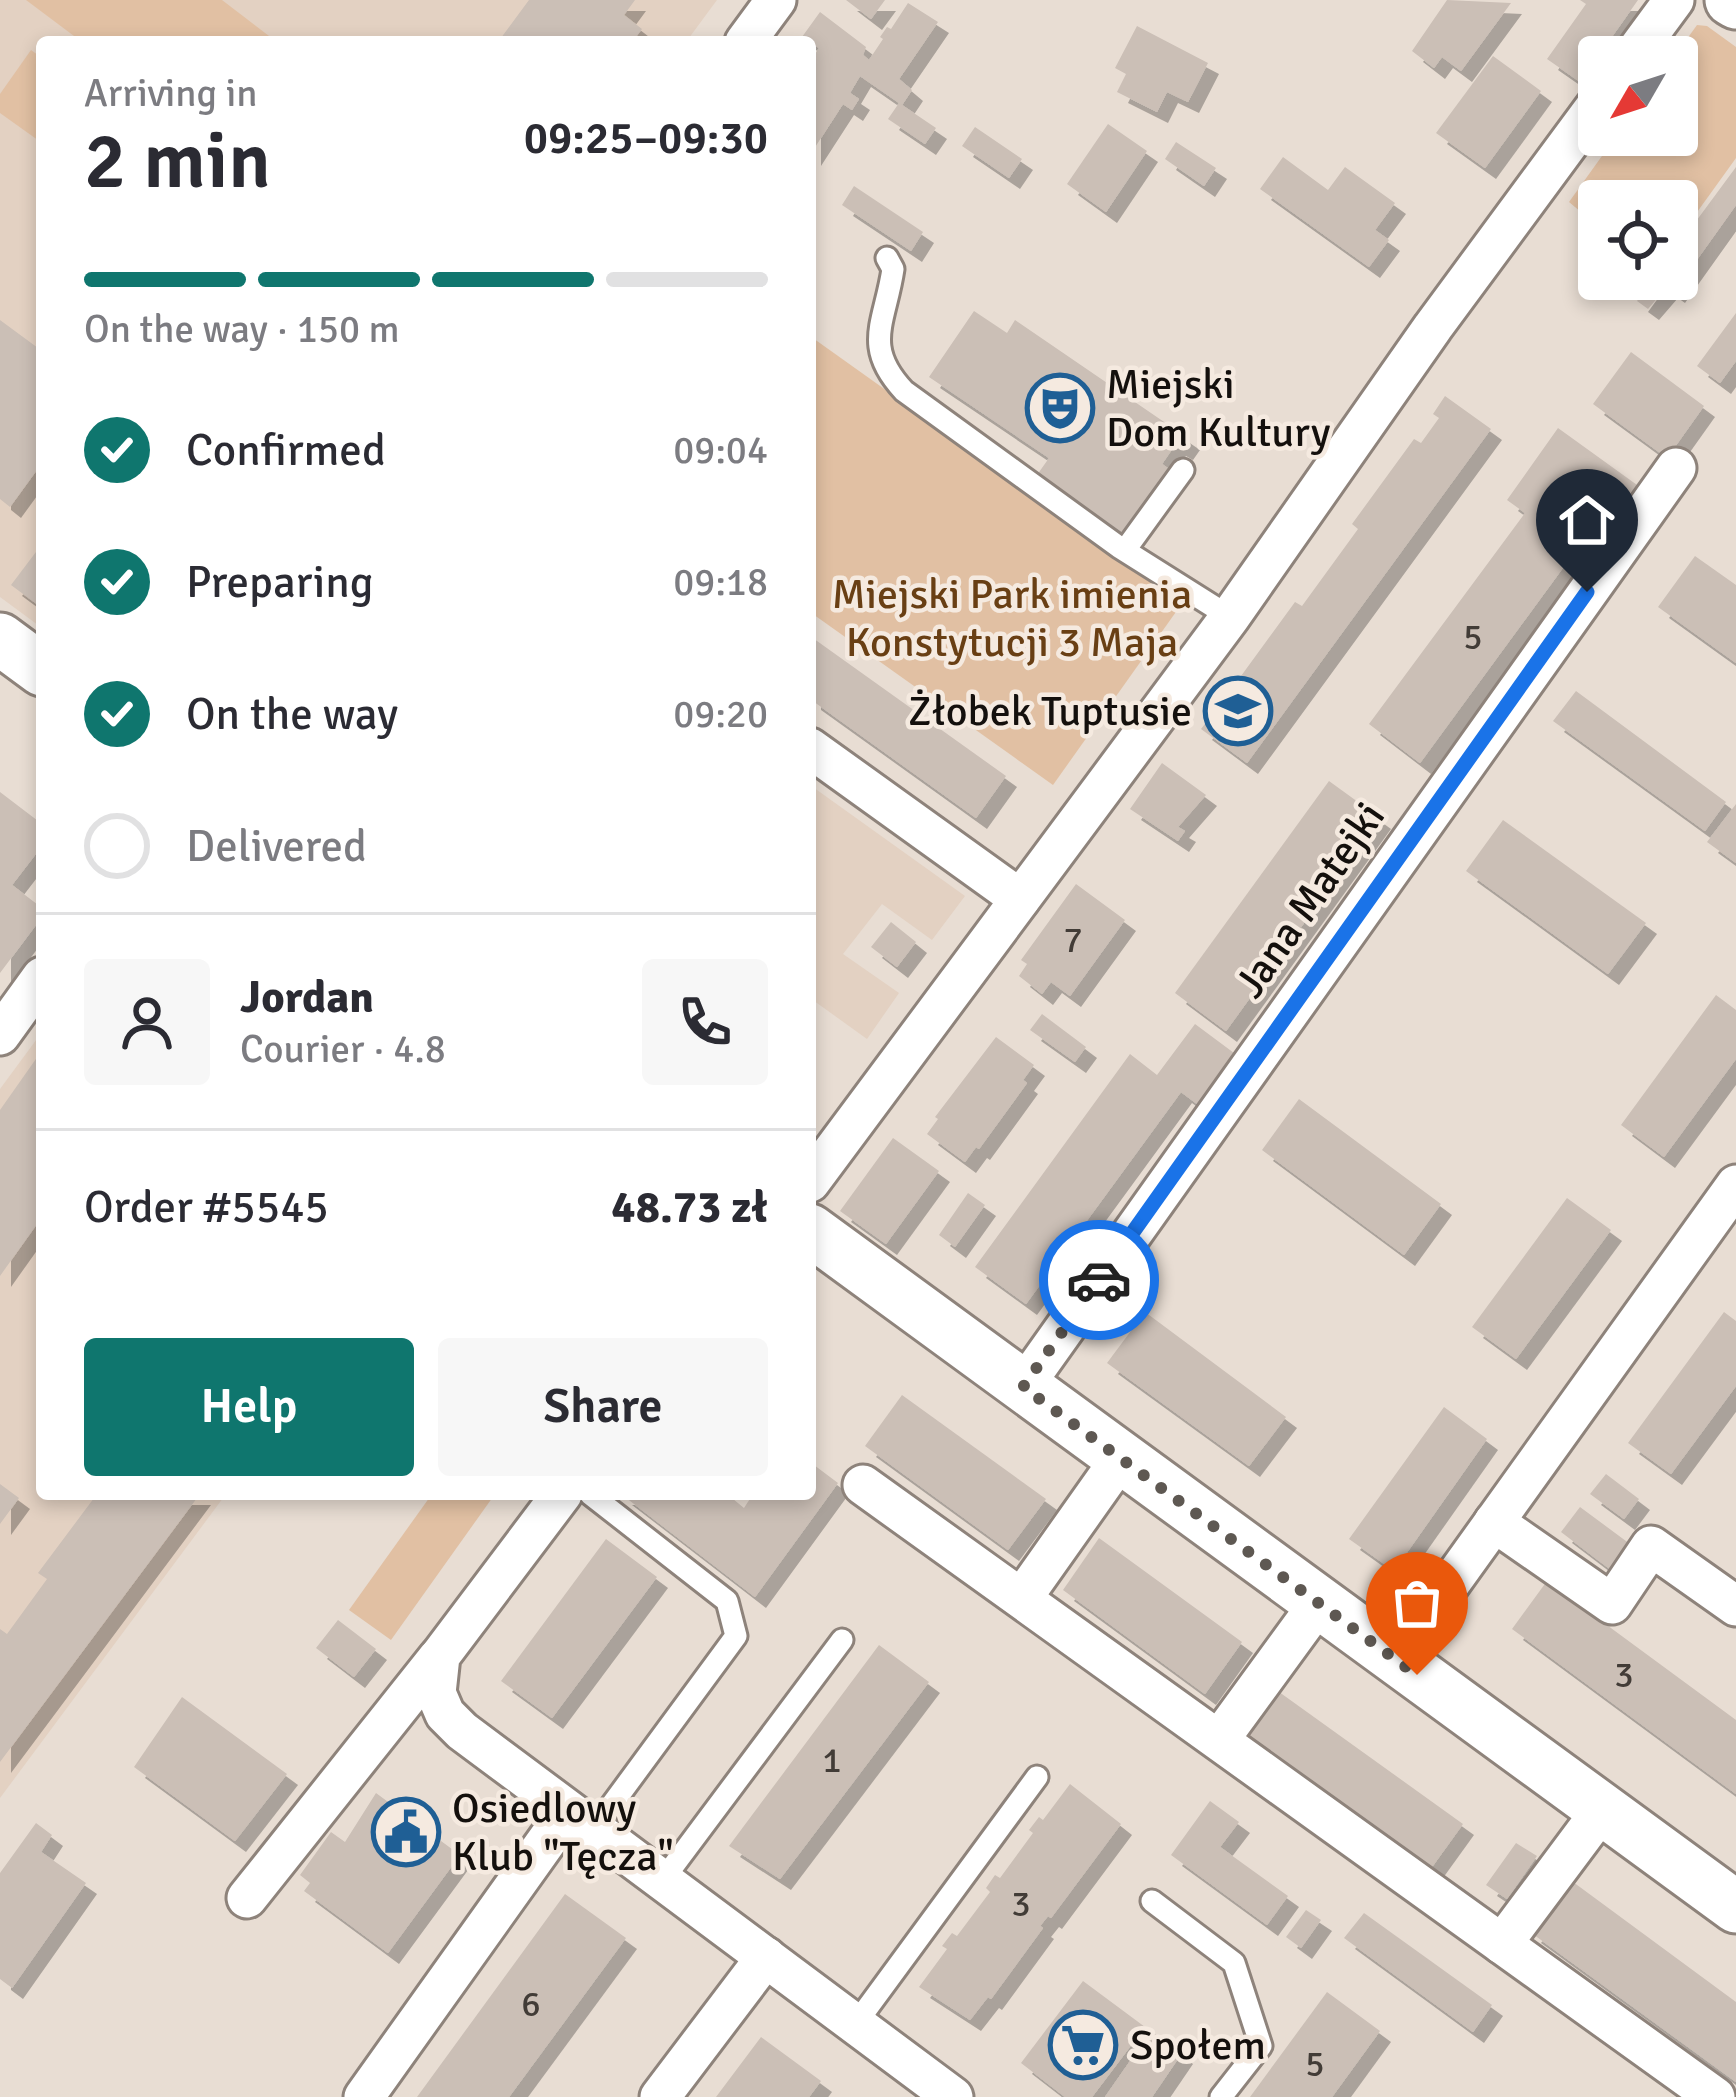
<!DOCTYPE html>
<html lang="en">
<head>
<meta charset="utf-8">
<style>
  :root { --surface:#fff; --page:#f7f7f7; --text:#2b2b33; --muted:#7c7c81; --line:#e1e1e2; --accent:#0f766e }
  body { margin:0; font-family:Signika,sans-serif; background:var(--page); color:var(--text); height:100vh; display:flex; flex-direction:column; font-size:45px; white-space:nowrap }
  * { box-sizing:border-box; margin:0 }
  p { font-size:39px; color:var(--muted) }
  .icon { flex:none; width:66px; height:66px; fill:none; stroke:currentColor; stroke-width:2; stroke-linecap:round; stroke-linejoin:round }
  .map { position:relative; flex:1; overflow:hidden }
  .side { position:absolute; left:36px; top:36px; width:780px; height:1464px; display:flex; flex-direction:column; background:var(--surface); border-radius:12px; box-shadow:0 6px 18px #0003 }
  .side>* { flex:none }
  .needle { width:78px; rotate:231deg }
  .buttons { position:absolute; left:1578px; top:36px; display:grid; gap:24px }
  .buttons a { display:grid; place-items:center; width:120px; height:120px; border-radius:12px; background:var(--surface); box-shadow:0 6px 18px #0003; font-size:60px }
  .pin { position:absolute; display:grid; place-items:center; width:102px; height:102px; color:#fff; margin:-123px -51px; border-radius:50% 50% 50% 0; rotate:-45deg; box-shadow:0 0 12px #0007 }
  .pin .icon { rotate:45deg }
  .courier { position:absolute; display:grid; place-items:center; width:120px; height:120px; margin:-60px; border:9px solid #1a73e8; border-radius:50%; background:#fff; color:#222; box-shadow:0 3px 15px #0007 }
  .head em { font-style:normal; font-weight:600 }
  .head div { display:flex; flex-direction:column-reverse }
  .head { display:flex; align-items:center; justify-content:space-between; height:204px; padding:0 48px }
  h1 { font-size:78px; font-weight:600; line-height:90px }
  .bar { display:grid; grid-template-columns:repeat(4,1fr); gap:18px 12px; align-content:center; height:144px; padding:0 48px }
  .bar i { height:15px; border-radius:9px; background:var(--line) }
  .bar .selected { background:var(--accent) }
  .bar p { grid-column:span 4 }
  .line { display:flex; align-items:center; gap:30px; padding:0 48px; border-top:3px solid var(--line) }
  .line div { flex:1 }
  .round { display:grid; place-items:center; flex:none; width:126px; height:126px; border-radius:12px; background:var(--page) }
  ol { padding:0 48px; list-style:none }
  li { display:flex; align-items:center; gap:36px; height:132px }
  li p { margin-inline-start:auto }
  li .icon { padding:12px; border-radius:50%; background:var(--accent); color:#fff; stroke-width:4 }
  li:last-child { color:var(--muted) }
  li i { width:66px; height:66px; border:6px solid var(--line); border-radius:50% }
  .cta { display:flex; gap:24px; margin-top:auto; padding:24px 48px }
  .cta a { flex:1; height:138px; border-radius:12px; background:var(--accent); color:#fff; font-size:48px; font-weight:600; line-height:138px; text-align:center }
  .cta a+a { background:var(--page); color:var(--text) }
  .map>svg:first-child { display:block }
</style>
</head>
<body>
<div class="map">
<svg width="1736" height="2097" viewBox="0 0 1736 2097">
  <defs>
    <filter id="shadow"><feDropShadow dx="11" dy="11" stdDeviation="0" flood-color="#0004"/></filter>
  </defs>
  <rect width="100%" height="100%" fill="#e8ddd3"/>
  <g fill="#e3d1c2">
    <polygon points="0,0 717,0 686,42 42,42 42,628 0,597"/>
    <polygon points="810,785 965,896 932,940 882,904 843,954 899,993 867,1039 810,998"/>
    <polygon points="42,1032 42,1494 226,1494 0,1798 0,1089"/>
  </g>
  <g fill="#e1c0a3">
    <polygon points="26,0 222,0 273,39 270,42 82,42"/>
    <polygon points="1697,25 1707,26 1736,47 1736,158 1677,240 1677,201 1599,201 1599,227 1569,202 1617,135 1677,135 1677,57 1674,57"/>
    <polygon points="31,50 42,58 42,143 0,113 0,94"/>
    <polygon points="810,336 1183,602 1053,785 810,612"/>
    <polygon points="432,1494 495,1494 391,1640 349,1610"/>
  </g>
  <g fill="#cbbfb6" filter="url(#shadow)">
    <polygon points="529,0 635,0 624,15 642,29 632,42 498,42"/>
    <polygon points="846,0 885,0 871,19"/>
    <polygon points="1447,0 1511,3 1461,71 1442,57 1434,68 1412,51"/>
    <polygon points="1580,0 1638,0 1580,82 1547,59 1586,4"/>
    <polygon points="908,3 938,22 899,79 912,90 902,105 860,76 850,93 859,99 852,110 843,104 810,155 810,62 819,48 802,37 820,12 866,47 863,55 869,60 883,39 880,37 887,27 891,29"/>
    <polygon points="1137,26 1208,63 1188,102 1167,92 1157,112 1117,92 1126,74 1115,68"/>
    <polygon points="1493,56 1541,91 1485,168 1436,133"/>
    <polygon points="899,103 936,128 925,144 888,119"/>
    <polygon points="1108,124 1147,151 1106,212 1067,184"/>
    <polygon points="975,127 1022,159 1009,178 962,146"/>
    <polygon points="1176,142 1216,168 1204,186 1165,159"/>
    <polygon points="1283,157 1328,190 1345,167 1395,203 1375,230 1389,240 1369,267 1260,189"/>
    <polygon points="1736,167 1736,205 1674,292 1667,287 1648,309 1637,301 1653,279 1677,279 1677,247"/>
    <polygon points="854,186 923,232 911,251 842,205"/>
    <polygon points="974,311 1007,333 1015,320 1189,439 1182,449 1175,445 1162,464 1169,469 1125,534 1037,475 1049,458 929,377"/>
    <polygon points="1736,313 1736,361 1720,383 1697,366"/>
    <polygon points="0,320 42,351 42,463 10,507 0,499"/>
    <polygon points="1631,352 1704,406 1667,458 1593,404"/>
    <polygon points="1445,396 1491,429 1247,763 1201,729 1214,712 1220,717 1239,692 1233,687 1295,602 1302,606 1358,529 1352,524 1414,439 1421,443 1439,418 1433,414"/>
    <polygon points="1558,428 1644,490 1591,562 1576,550 1420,763 1369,724 1525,513 1507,500"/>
    <polygon points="42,544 42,608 11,585"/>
    <polygon points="1695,556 1736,585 1736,663 1658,607"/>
    <polygon points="810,636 1006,776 976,818 810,699"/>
    <polygon points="1576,691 1726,802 1705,831 1553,721"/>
    <polygon points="1162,763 1206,795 1178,827 1185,831 1178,841 1130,809"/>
    <polygon points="1329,781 1380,818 1226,1031 1175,993"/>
    <polygon points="0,792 42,824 42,846 12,885 42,908 42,917 0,973"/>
    <polygon points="1736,804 1736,863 1707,842"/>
    <polygon points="1503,820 1646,923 1608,974 1466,871"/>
    <polygon points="1076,884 1125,920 1070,996 1051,982 1042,994 1019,976 1027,964 1021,960"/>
    <polygon points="891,922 916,942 897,967 871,947"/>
    <polygon points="1716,995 1736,1010 1736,1059 1664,1157 1621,1125"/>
    <polygon points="1042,1014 1086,1047 1075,1062 1030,1030"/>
    <polygon points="1195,1024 1234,1053 1197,1104 1181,1092 1026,1304 975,1267 1130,1054 1157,1075"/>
    <polygon points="996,1037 1034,1065 1023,1080 1027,1083 979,1149 976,1147 965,1162 927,1134 938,1119 935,1117"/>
    <polygon points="38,1056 42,1059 42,1217 0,1276 0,1110"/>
    <polygon points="1299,1099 1441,1204 1404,1255 1262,1150"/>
    <polygon points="893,1138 939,1171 886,1244 840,1211"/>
    <polygon points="968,1193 985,1205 955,1247 939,1235"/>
    <polygon points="1567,1198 1611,1230 1516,1359 1472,1327"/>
    <polygon points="1145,1312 1286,1417 1249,1466 1107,1363"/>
    <polygon points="1724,1312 1736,1321 1736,1386 1671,1474 1628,1443"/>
    <polygon points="902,1395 1046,1499 1008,1550 865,1446"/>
    <polygon points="1444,1407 1487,1439 1394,1571 1349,1539"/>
    <polygon points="810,1462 838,1483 755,1597 621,1494 727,1494 744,1508 753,1494 810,1494"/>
    <polygon points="1606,1474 1639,1499 1624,1519 1590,1494"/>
    <polygon points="0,1484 19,1498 0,1524"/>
    <polygon points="97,1494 200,1494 0,1762 0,1629 7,1634 47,1579 38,1573"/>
    <polygon points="1580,1507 1630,1544 1611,1570 1561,1532"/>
    <polygon points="1099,1538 1242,1642 1205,1694 1063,1590"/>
    <polygon points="606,1539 657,1577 552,1718 501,1681"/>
    <polygon points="1547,1581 1736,1720 1736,1794 1512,1629"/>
    <polygon points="338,1620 376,1649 354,1677 316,1648"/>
    <polygon points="879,1645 929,1682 780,1879 729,1846"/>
    <polygon points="1268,1684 1463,1824 1432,1867 1237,1728"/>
    <polygon points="182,1697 287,1774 235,1841 134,1767"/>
    <polygon points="1070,1784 1121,1824 1051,1918 1048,1916 1040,1926 1043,1928 991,1999 988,1997 970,2020 919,1987 947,1949 942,1946 952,1933 957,1936 990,1892 986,1888 995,1875 1000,1878 1033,1833 1029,1830 1039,1817 1043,1820"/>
    <polygon points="376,1793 460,1855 388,1953 304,1891 310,1883 300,1875 331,1832 345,1842"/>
    <polygon points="1210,1801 1239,1822 1220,1847 1288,1896 1267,1925 1171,1855"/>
    <polygon points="36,1823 52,1835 41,1852 86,1883 12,1988 0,1979 0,1873"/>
    <polygon points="1516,1843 1537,1856 1507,1899 1486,1885"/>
    <polygon points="1569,1879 1736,2002 1736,2082 1530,1932"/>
    <polygon points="565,1894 626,1938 509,2097 417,2097"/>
    <polygon points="1306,1910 1321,1920 1301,1948 1286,1937"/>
    <polygon points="1364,1913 1492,2005 1473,2032 1344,1938"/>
    <polygon points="1083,1981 1145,2027 1092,2097 1065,2097 1021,2063"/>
    <polygon points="1327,1992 1380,2031 1332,2097 1250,2097"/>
    <polygon points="1151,2031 1182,2053 1152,2097 1105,2097"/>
    <polygon points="761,2037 821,2081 809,2097 716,2097"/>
  </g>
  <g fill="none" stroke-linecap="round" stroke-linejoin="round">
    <defs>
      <g id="service">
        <path d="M 887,258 L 893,269 C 885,323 862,346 904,391 L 1119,547 L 1230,617"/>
        <polyline points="1125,550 1183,470"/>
        <polyline points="590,1494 727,1601 736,1636 594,1829"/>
        <polyline points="662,1881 842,1640"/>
        <polyline points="1152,1901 1234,1963 1261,2046 1221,2097"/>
        <polyline points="857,2022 1037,1777"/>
      </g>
      <g id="minor">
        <polyline points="745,42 776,0"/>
        <polyline points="1632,57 1674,0"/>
        <polyline points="810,748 1020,899"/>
        <polyline points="0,1035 42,977"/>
        <polyline points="810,1182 1230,617 1433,327 1599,102"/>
        <polyline points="1023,1387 1676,468"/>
        <polyline points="863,1485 1715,2097"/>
        <polyline points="562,1494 440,1656 436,1693 445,1714 462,1731 953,2097"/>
        <polyline points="1494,1522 1612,1604 1651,1546 1736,1606"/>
        <polyline points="1022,1598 1121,1458"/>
        <polyline points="1396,1659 1736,1185"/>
        <polyline points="1219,1740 1319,1603"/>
        <polyline points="247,1898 438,1658"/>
        <polyline points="1502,1944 1602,1810"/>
        <polyline points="364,2097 568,1811"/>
        <polyline points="660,2097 766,1957"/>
      </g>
      <g id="tertiary">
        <polyline points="1731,0 1736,3"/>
        <polyline points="0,639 42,670"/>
        <polyline points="810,1230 1736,1907"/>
      </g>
    </defs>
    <use href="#service" stroke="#8e837b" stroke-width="27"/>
    <use href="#minor" stroke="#8e837b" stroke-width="45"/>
    <use href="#tertiary" stroke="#8e837b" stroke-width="57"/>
    <use href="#service" stroke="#fff" stroke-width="21"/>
    <use href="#minor" stroke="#fff" stroke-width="39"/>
    <use href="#tertiary" stroke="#fff" stroke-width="51"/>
  </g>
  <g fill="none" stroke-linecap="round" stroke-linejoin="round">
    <polyline stroke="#5e5852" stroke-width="12" stroke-dasharray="0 21.6" points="1099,1280 1023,1387 1417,1675"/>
    <polyline stroke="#1a73e8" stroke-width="15" points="1099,1280 1587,592"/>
  </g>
  <defs>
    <symbol id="theatre-ring" viewBox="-11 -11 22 22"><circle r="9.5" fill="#f5eae0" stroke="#1f5f95" stroke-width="1.5"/><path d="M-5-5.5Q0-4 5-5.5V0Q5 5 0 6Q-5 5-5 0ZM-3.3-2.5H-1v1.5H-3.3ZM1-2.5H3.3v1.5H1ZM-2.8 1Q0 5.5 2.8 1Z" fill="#1f5f95"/></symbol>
    <symbol id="school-ring" viewBox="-11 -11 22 22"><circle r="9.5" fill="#f5eae0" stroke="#1f5f95" stroke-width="1.5"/><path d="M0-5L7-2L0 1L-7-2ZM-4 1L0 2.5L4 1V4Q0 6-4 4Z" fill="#1f5f95"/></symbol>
    <symbol id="civic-ring" viewBox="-11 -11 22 22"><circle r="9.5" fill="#f5eae0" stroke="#1f5f95" stroke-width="1.5"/><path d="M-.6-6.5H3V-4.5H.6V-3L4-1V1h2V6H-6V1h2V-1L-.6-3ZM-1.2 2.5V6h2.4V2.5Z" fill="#1f5f95"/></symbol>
    <symbol id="supermarket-ring" viewBox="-11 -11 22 22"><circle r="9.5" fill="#f5eae0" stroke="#1f5f95" stroke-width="1.5"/><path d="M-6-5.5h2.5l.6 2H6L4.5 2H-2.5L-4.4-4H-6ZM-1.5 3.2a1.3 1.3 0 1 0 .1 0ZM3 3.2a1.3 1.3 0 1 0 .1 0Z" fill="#1f5f95"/></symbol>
  </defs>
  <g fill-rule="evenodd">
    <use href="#theatre-ring" x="1022" y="370" width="76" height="76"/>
    <use href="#school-ring" x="1200" y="673" width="76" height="76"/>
    <use href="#civic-ring" x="368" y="1794" width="76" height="76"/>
    <use href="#supermarket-ring" x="1045" y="2007" width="76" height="76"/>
  </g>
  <g text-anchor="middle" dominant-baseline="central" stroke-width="9" stroke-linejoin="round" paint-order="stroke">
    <g font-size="36" fill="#423c37">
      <text x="1473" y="637">5</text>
      <text x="1073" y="940">7</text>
      <text x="1624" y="1675">3</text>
      <text x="832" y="1760">1</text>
      <text x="1021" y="1904">3</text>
      <text x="531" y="2004">6</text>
      <text x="1315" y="2064">5</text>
    </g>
    <g font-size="42" fill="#14100d" stroke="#f5eae0" text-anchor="start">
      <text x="1106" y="384">Miejski<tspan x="1106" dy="48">Dom Kultury</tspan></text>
      <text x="1192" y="711" text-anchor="end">Żłobek Tuptusie</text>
      <text x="452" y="1808">Osiedlowy<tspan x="452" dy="48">Klub "Tęcza"</tspan></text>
      <text x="1130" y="2045">Społem</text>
    </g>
    <g font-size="42" fill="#693f14" stroke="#f5eae0">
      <text x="1012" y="594">Miejski Park imienia<tspan x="1012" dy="48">Konstytucji 3 Maja</tspan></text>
    </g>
    <g font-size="42" fill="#14100d" stroke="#f5eae0">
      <text transform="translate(1310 900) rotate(-55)">Jana Matejki</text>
    </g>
  </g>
</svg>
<div class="buttons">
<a><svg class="needle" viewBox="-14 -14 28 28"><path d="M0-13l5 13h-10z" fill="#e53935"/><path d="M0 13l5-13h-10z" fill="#7c7c81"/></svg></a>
<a><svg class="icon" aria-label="locate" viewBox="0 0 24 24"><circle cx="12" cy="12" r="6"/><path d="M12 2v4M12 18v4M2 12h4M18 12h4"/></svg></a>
</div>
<div class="pin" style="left:1417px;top:1675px;background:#ea580c"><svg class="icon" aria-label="bag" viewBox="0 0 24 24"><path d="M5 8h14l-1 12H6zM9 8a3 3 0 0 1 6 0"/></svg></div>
<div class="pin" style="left:1587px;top:592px;background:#1f2937"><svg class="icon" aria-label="home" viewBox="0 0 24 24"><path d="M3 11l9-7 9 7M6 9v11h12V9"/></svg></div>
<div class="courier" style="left:1099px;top:1280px"><svg class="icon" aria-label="car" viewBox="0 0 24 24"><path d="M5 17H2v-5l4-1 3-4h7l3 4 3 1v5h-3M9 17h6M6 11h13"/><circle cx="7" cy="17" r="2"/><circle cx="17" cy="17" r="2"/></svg></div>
<section class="side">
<div class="head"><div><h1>2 min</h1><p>Arriving in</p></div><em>09:25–09:30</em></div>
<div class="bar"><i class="selected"></i><i class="selected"></i><i class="selected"></i><i></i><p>On the way · 150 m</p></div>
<ol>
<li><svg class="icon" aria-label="check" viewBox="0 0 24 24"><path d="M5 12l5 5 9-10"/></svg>Confirmed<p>09:04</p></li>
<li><svg class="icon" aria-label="check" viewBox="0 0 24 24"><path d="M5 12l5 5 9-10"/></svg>Preparing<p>09:18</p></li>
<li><svg class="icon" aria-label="check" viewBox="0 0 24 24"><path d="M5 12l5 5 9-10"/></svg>On the way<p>09:20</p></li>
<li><i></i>Delivered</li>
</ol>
<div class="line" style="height:216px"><a class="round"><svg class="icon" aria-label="person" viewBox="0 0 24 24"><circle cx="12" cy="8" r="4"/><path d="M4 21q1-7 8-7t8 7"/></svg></a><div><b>Jordan</b><p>Courier · 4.8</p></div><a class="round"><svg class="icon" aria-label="phone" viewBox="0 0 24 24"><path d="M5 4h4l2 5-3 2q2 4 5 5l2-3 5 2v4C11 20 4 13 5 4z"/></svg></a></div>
<div class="line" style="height:156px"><div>Order #5545</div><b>48.73 zł</b></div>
<div class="cta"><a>Help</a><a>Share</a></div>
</section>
</div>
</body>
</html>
